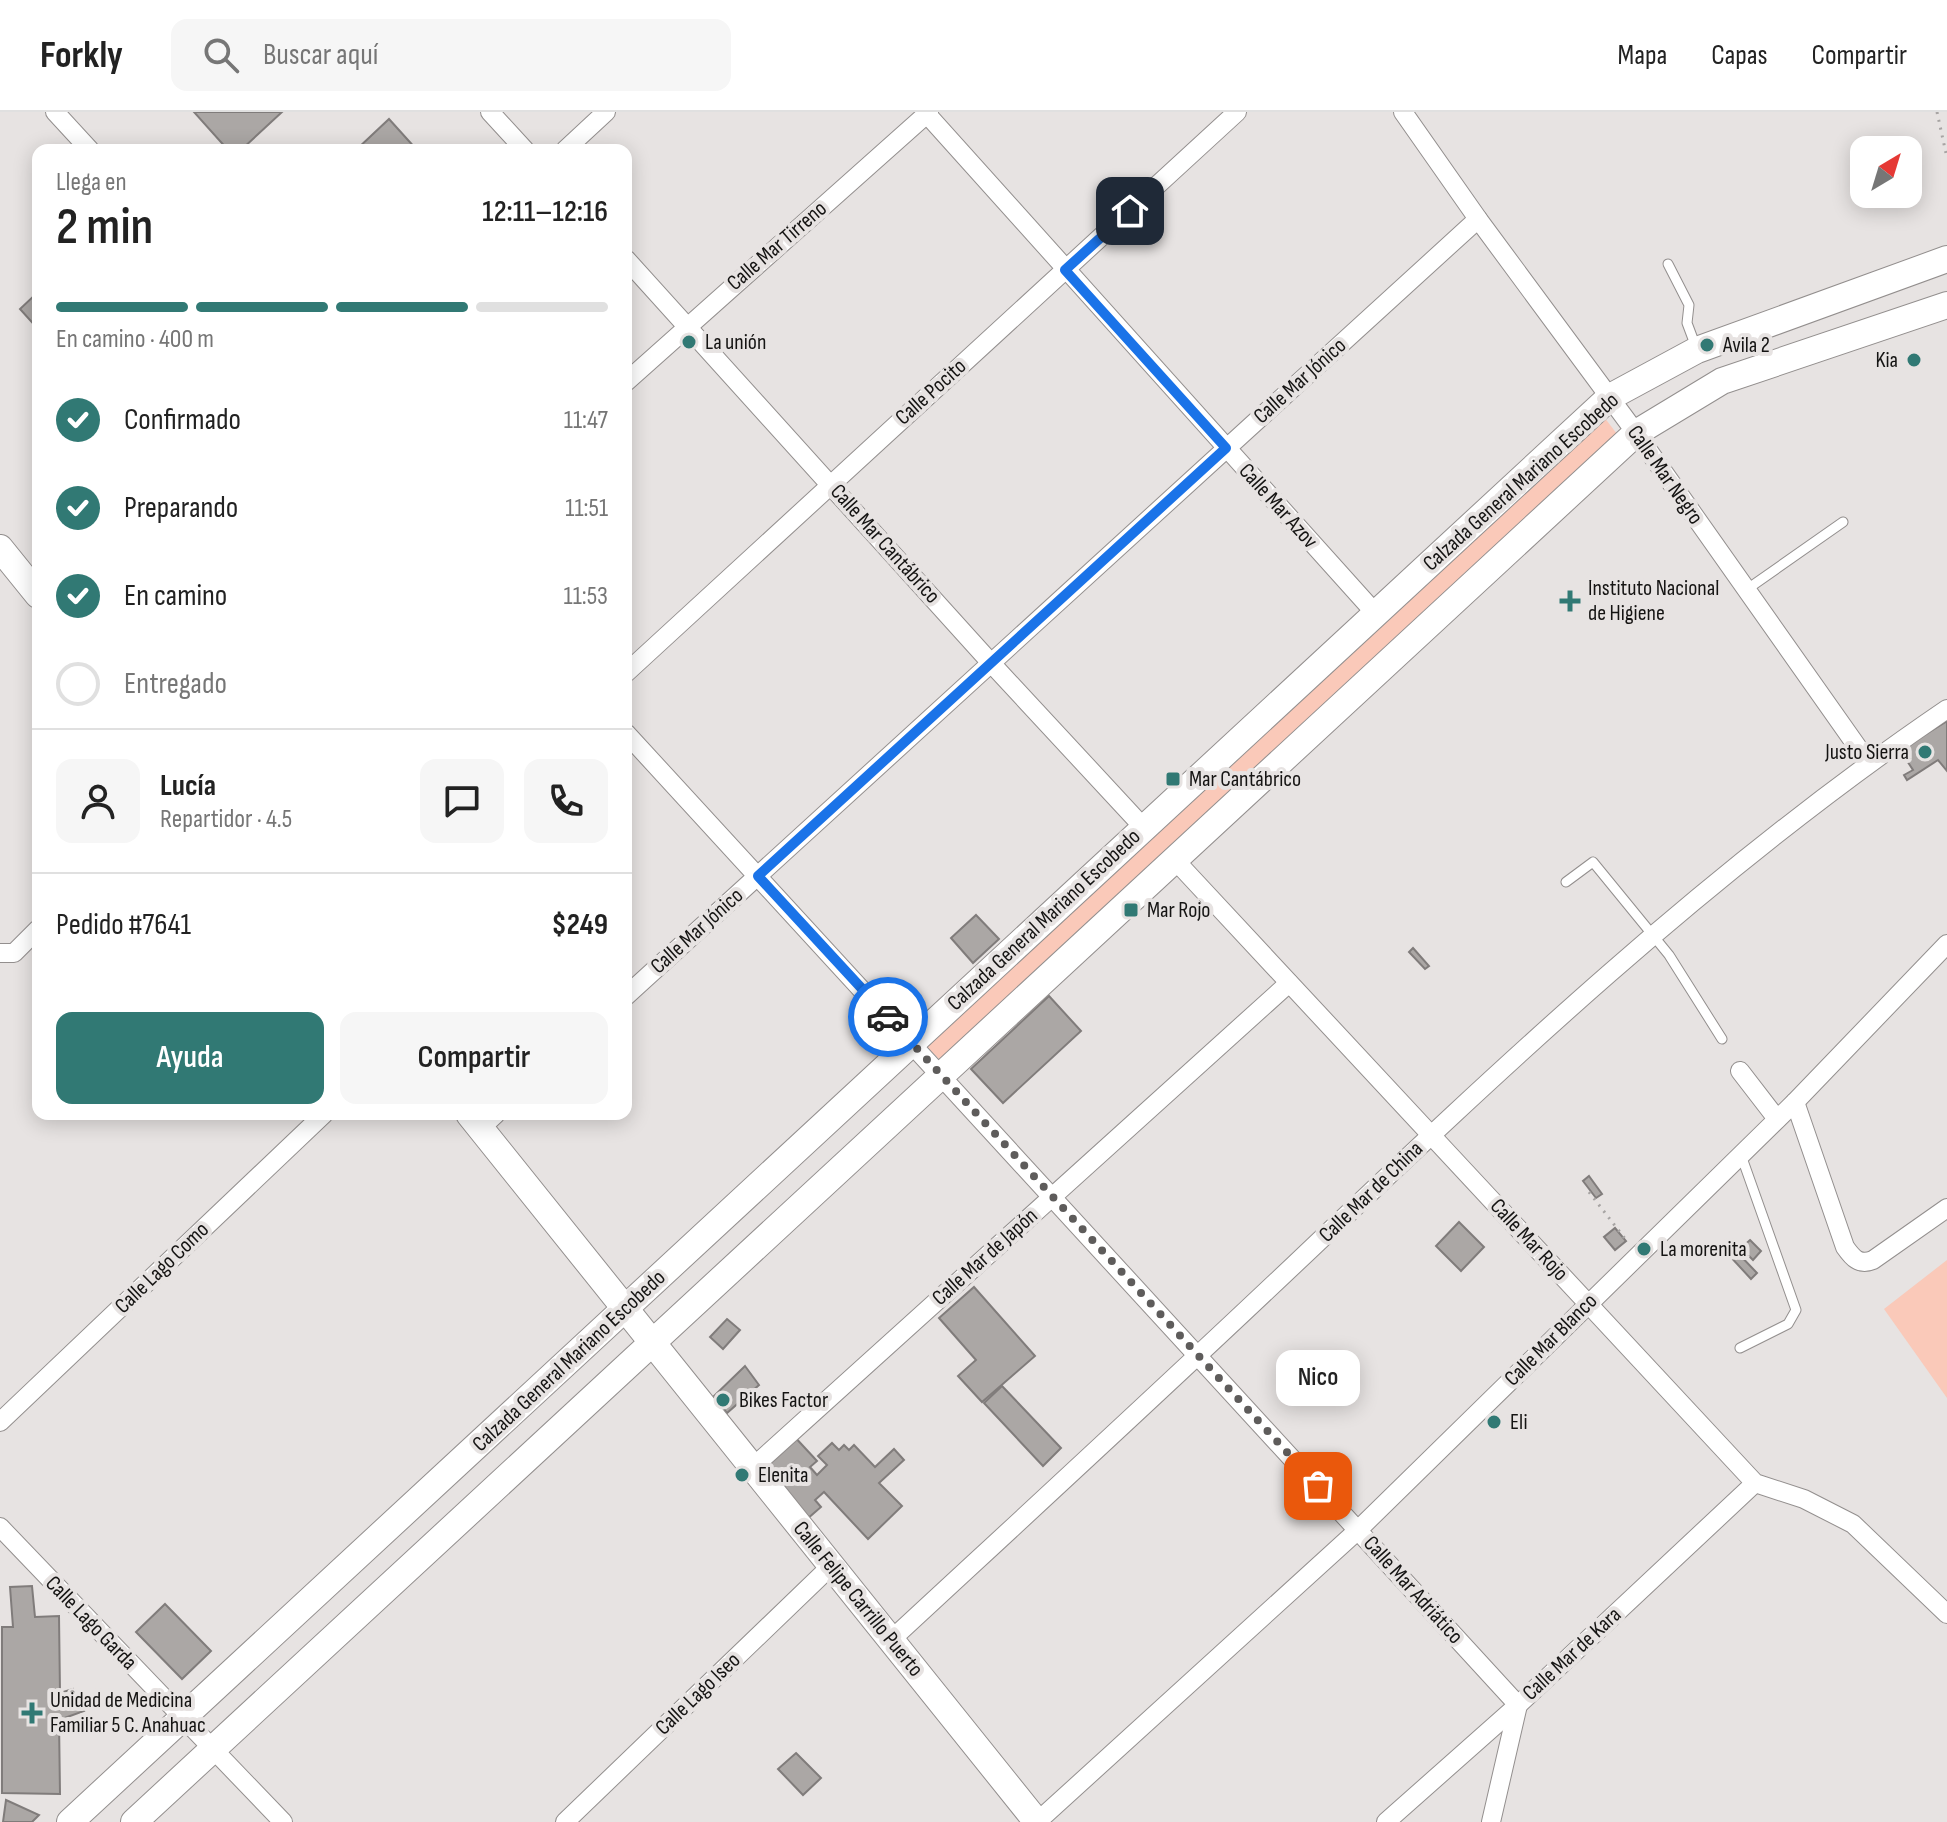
<!DOCTYPE html>
<html lang="es">
<head>
<meta charset="utf-8">
<style>
  :root { --surface:#fff; --page:#f6f6f6; --text:#222; --muted:#767676; --line:#e0e0e0; --accent:#317974 }
  body { margin:0; font-family:"Sofia Sans Condensed",sans-serif; background:var(--page); color:var(--text); height:100vh; display:flex; flex-direction:column; font-size:30px; white-space:nowrap }
  * { box-sizing:border-box; margin:0 }
  p { font-size:26px; color:var(--muted) }
  .icon { flex:none; width:44px; height:44px; fill:none; stroke:currentColor; stroke-width:2; stroke-linecap:round; stroke-linejoin:round }
  .map { position:relative; flex:1; overflow:hidden }
  .drawer { position:absolute; left:32px; top:32px; width:600px; height:976px; display:flex; flex-direction:column; background:var(--surface); border-radius:16px; box-shadow:0 4px 20px #0003 }
  .drawer>* { flex:none }
  .needle { width:52px; rotate:38deg }
  .tools { position:absolute; left:1850px; top:24px; display:grid; gap:16px }
  .tools a { display:grid; place-items:center; width:72px; height:72px; border-radius:16px; background:var(--surface); box-shadow:0 4px 20px #0003; font-size:40px }
  .pin { position:absolute; display:grid; place-items:center; width:68px; height:68px; color:#fff; margin:-34px; border-radius:16px; box-shadow:0 4px 12px #0006 }
  .courier { position:absolute; display:grid; place-items:center; width:80px; height:80px; margin:-40px; border:6px solid #1a73e8; border-radius:50%; background:#fff; color:#222; box-shadow:0 2px 10px #0007 }
  .bubble { position:absolute; height:56px; border-radius:16px; background:var(--surface); box-shadow:0 4px 20px #0003; font-size:26px; font-weight:600; line-height:56px; text-align:center }
  .summary em { font-style:normal; font-weight:600 }
  .summary div { display:flex; flex-direction:column-reverse }
  .summary { display:flex; align-items:center; justify-content:space-between; height:136px; padding:0 24px }
  h1 { font-size:52px; font-weight:600; line-height:60px }
  .bar { display:grid; grid-template-columns:repeat(4,1fr); gap:12px 8px; align-content:center; height:96px; padding:0 24px }
  .bar i { height:10px; border-radius:6px; background:var(--line) }
  .bar .active { background:var(--accent) }
  .bar p { grid-column:span 4 }
  .line { display:flex; align-items:center; gap:20px; padding:0 24px; border-top:2px solid var(--line) }
  .line div { flex:1 }
  .round { display:grid; place-items:center; flex:none; width:84px; height:84px; border-radius:16px; background:var(--page) }
  ol { padding:0 24px; list-style:none }
  li { display:flex; align-items:center; gap:24px; height:88px }
  li p { margin-inline-start:auto }
  li .icon { padding:8px; border-radius:50%; background:var(--accent); color:#fff; stroke-width:4 }
  li:last-child { color:var(--muted) }
  li i { width:44px; height:44px; border:4px solid var(--line); border-radius:50% }
  .primary-button { display:flex; gap:16px; margin-top:auto; padding:16px 24px }
  .primary-button a { flex:1; height:92px; border-radius:16px; background:var(--accent); color:#fff; font-size:32px; font-weight:600; line-height:92px; text-align:center }
  .primary-button a+a { background:var(--page); color:var(--text) }
  header { display:flex; align-items:center; gap:48px; box-sizing:border-box; height:112px; padding:0 40px; background:var(--surface); border-bottom:2px solid var(--line) }
  header strong { font-size:38px }
  nav { display:flex; gap:44px; margin-inline-start:auto; font-size:28px }
  .search { width:560px; height:72px; background:var(--page); display:flex; align-items:center; gap:20px; box-sizing:border-box; padding:0 28px; border-radius:16px; color:var(--muted); font-size:30px }
  .map>svg:first-child { display:block }
</style>
</head>
<body>
<header>
<strong>Forkly</strong>
<div class="search"><svg class="icon" aria-label="search" viewBox="0 0 24 24"><circle cx="10" cy="10" r="6"/><path d="M15 15l6 6"/></svg>Buscar aquí</div>
<nav><a>Mapa</a><a>Capas</a><a>Compartir</a></nav>
</header>
<div class="map">
<svg width="1947" height="1710" viewBox="0 0 1947 1710">
  <rect width="100%" height="100%" fill="#e7e3e2"/>
  <g fill="#fac9b9">
    <polygon points="1601,301 1617,322 943,951 922,930"/>
    <polygon points="1947,1148 1947,1286 1884,1197"/>
  </g>
  <g fill="#aba7a5" stroke="#807c7b" stroke-width="2">
    <polygon points="194,0 282,0 241,38 228,38"/>
    <polygon points="389,7 417,38 356,38"/>
    <polygon points="38,180 38,217 20,197"/>
    <polygon points="1947,609 1947,659 1938,648 1907,668 1904,663 1913,658 1900,638"/>
    <polygon points="976,803 999,827 973,851 951,826"/>
    <polygon points="1413,836 1429,854 1425,857 1409,840"/>
    <polygon points="1049,884 1081,919 1003,991 971,957"/>
    <polygon points="1589,1064 1602,1082 1596,1086 1583,1069"/>
    <polygon points="1459,1110 1484,1135 1461,1159 1436,1134"/>
    <polygon points="1615,1116 1626,1129 1615,1138 1604,1125"/>
    <polygon points="1750,1128 1761,1139 1753,1148 1741,1136"/>
    <polygon points="1734,1137 1757,1161 1751,1167 1728,1142"/>
    <polygon points="974,1175 1035,1244 982,1290 958,1264 976,1248 939,1206"/>
    <polygon points="727,1207 740,1218 723,1237 710,1225"/>
    <polygon points="745,1254 759,1273 727,1301 714,1284"/>
    <polygon points="1002,1274 1061,1336 1043,1354 984,1291"/>
    <polygon points="792,1322 817,1349 810,1355 817,1363 827,1353 818,1344 832,1331 839,1338 844,1333 849,1338 854,1333 875,1355 894,1337 904,1348 879,1371 902,1394 868,1427 824,1380 815,1388 821,1395 807,1407 758,1354"/>
    <polygon points="32,1474 35,1505 59,1504 60,1581 73,1577 84,1599 59,1608 60,1682 2,1681 2,1515 13,1515 10,1475"/>
    <polygon points="165,1492 211,1539 182,1567 136,1520"/>
    <polygon points="796,1641 821,1666 803,1683 778,1657"/>
    <polygon points="6,1688 39,1703 32,1710 3,1710"/>
  </g>
  <g fill="none" stroke-linecap="round" stroke-linejoin="round">
    <defs>
      <g id="lane">
        <polyline points="1668,152 1689,193 1687,211 1696,235"/>
        <polyline points="1746,478 1843,410"/>
        <polyline points="1566,770 1593,750 1669,843 1722,927"/>
        <polyline points="1740,1236 1788,1212 1796,1198 1741,1043"/>
      </g>
      <g id="street">
        <polyline points="55,0 90,38"/>
        <polyline points="490,0 525,38"/>
        <polyline points="925,0 1376,502"/>
        <polyline points="1403,0 1478,107 1636,321 1868,650"/>
        <polyline points="565,38 606,0"/>
        <polyline points="626,147 991,551 1144,716"/>
        <polyline points="626,270 929,0"/>
        <polyline points="626,561 1237,0"/>
        <polyline points="626,621 1518,1593"/>
        <polyline points="1174,747 1755,1371 1804,1387 1853,1412 1947,1502"/>
        <polyline points="0,841 14,841 38,817"/>
        <polyline points="626,884 1478,107"/>
        <polyline points="1740,959 1777,1007"/>
        <path d="M 1795,990 L 1845,1135 C 1852,1145 1859,1154 1873,1148 L 1947,1096"/>
        <polyline points="480,1017 496,1002"/>
        <polyline points="0,1310 324,1002"/>
        <polyline points="752,1356 1289,871"/>
        <polyline points="0,1415 283,1710"/>
        <path d="M 891,1528 C 1026,1403 1162,1278 1295,1152 C 1502,955 1710,758 1947,597"/>
        <polyline points="565,1710 831,1454"/>
        <polyline points="1037,1710 1358,1418 1795,990 1947,832"/>
        <polyline points="1386,1710 1518,1593 1755,1371"/>
        <polyline points="1491,1710 1518,1593"/>
      </g>
      <g id="secondary">
        <polyline points="0,436 38,483"/>
        <polyline points="469,1002 1037,1710"/>
        <polyline points="70,1710 1610,285 1697,238 1947,147"/>
        <polyline points="134,1710 1636,321 1722,269 1947,193"/>
      </g>
    </defs>
    <use href="#lane" stroke="#938f8e" stroke-width="11"/>
    <use href="#street" stroke="#938f8e" stroke-width="20"/>
    <use href="#secondary" stroke="#938f8e" stroke-width="28"/>
    <g stroke="#a7a4a3" stroke-width="3" stroke-dasharray="2 6" stroke-linecap="butt">
      <polyline points="1937,0 1947,46"/>
      <polyline points="1589,1080 1626,1128"/>
    </g>
    <use href="#lane" stroke="#fff" stroke-width="9"/>
    <use href="#street" stroke="#fff" stroke-width="18"/>
    <use href="#secondary" stroke="#fff" stroke-width="26"/>
  </g>
  <g fill="none" stroke-linecap="round" stroke-linejoin="round">
    <polyline stroke="#5e5c5b" stroke-width="8" stroke-dasharray="0 14.4" points="888,905 1318,1374"/>
    <polyline stroke="#1a73e8" stroke-width="10" points="888,905 758,764 1226,336 1065,158 1130,99"/>
  </g>
  <g fill="#317974" stroke="#e7e3e2" stroke-width="3">
    <circle cx="689" cy="230" r="8"/>
    <circle cx="1707" cy="233" r="8"/>
    <circle cx="1914" cy="248" r="8"/>
    <path d="M1566 477h8v8h8v8h-8v8h-8v-8h-8v-8h8z"/>
    <circle cx="1925" cy="640" r="8"/>
    <rect x="1165" y="659" width="16" height="16" rx="4"/>
    <rect x="1123" y="790" width="16" height="16" rx="4"/>
    <circle cx="1644" cy="1137" r="8"/>
    <circle cx="723" cy="1288" r="8"/>
    <circle cx="1494" cy="1310" r="8"/>
    <circle cx="742" cy="1363" r="8"/>
    <path d="M28 1589h8v8h8v8h-8v8h-8v-8h-8v-8h8z"/>
  </g>
  <g text-anchor="middle" dominant-baseline="central" stroke-width="8" stroke-linejoin="round" paint-order="stroke">
    <g font-size="22" fill="#151413" stroke="#e7e3e2">
      <text transform="translate(777 134) rotate(-41)">Calle Mar Tirreno</text>
      <text transform="translate(1300 269) rotate(-42)">Calle Mar Jónico</text>
      <text transform="translate(931 280) rotate(-42)">Calle Pocito</text>
      <text transform="translate(1665 363) rotate(55)">Calle Mar Negro</text>
      <text transform="translate(1521 370) rotate(-42)">Calzada General Mariano Escobedo</text>
      <text transform="translate(1278 394) rotate(48)">Calle Mar Azov</text>
      <text transform="translate(885 432) rotate(48)">Calle Mar Cantábrico</text>
      <text transform="translate(1044 808) rotate(-43)">Calzada General Mariano Escobedo</text>
      <text transform="translate(697 819) rotate(-42)">Calle Mar Jónico</text>
      <text transform="translate(1371 1080) rotate(-44)">Calle Mar de China</text>
      <text transform="translate(1529 1128) rotate(47)">Calle Mar Rojo</text>
      <text transform="translate(985 1145) rotate(-42)">Calle Mar de Japón</text>
      <text transform="translate(162 1156) rotate(-44)">Calle Lago Como</text>
      <text transform="translate(1551 1228) rotate(-45)">Calle Mar Blanco</text>
      <text transform="translate(569 1249) rotate(-43)">Calzada General Mariano Escobedo</text>
      <text transform="translate(1413 1478) rotate(48)">Calle Mar Adriático</text>
      <text transform="translate(858 1487) rotate(51)">Calle Felipe Carrillo Puerto</text>
      <text transform="translate(91 1511) rotate(46)">Calle Lago Garda</text>
      <text transform="translate(1572 1542) rotate(-43)">Calle Mar de Kara</text>
      <text transform="translate(698 1582) rotate(-44)">Calle Lago Iseo</text>
    </g>
    <g font-size="22" fill="#151413" stroke="#e7e3e2" text-anchor="start">
      <text x="705" y="230">La unión</text>
      <text x="1723" y="233">Avila 2</text>
      <text x="1898" y="248" text-anchor="end">Kia</text>
      <text x="1588" y="476">Instituto Nacional<tspan x="1588" dy="25">de Higiene</tspan></text>
      <text x="1909" y="640" text-anchor="end">Justo Sierra</text>
      <text x="1189" y="667">Mar Cantábrico</text>
      <text x="1147" y="798">Mar Rojo</text>
      <text x="1660" y="1137">La morenita</text>
      <text x="739" y="1288">Bikes Factor</text>
      <text x="1510" y="1310">Eli</text>
      <text x="758" y="1363">Elenita</text>
      <text x="50" y="1588">Unidad de Medicina<tspan x="50" dy="25">Familiar 5 C. Anahuac</tspan></text>
    </g>
  </g>
</svg>
<div class="tools">
<a><svg class="needle" viewBox="-14 -14 28 28"><path d="M0-13l5 13h-10z" fill="#e53935"/><path d="M0 13l5-13h-10z" fill="#767676"/></svg></a>
</div>
<div class="pin" style="left:1318px;top:1374px;background:#ea580c"><svg class="icon" aria-label="bag" viewBox="0 0 24 24"><path d="M5 8h14l-1 12H6zM9 8a3 3 0 0 1 6 0"/></svg></div>
<div class="pin" style="left:1130px;top:99px;background:#1f2937"><svg class="icon" aria-label="home" viewBox="0 0 24 24"><path d="M3 11l9-7 9 7M6 9v11h12V9"/></svg></div>
<div class="courier" style="left:888px;top:905px"><svg class="icon" aria-label="car" viewBox="0 0 24 24"><path d="M5 17H2v-5l4-1 3-4h7l3 4 3 1v5h-3M9 17h6M6 11h13"/><circle cx="7" cy="17" r="2"/><circle cx="17" cy="17" r="2"/></svg></div>
<div class="bubble" style="left:1276px;top:1238px;width:84px">Nico</div>
<section class="drawer">
<div class="summary"><div><h1>2 min</h1><p>Llega en</p></div><em>12:11–12:16</em></div>
<div class="bar"><i class="active"></i><i class="active"></i><i class="active"></i><i></i><p>En camino · 400 m</p></div>
<ol>
<li><svg class="icon" aria-label="check" viewBox="0 0 24 24"><path d="M5 12l5 5 9-10"/></svg>Confirmado<p>11:47</p></li>
<li><svg class="icon" aria-label="check" viewBox="0 0 24 24"><path d="M5 12l5 5 9-10"/></svg>Preparando<p>11:51</p></li>
<li><svg class="icon" aria-label="check" viewBox="0 0 24 24"><path d="M5 12l5 5 9-10"/></svg>En camino<p>11:53</p></li>
<li><i></i>Entregado</li>
</ol>
<div class="line" style="height:144px"><a class="round"><svg class="icon" aria-label="person" viewBox="0 0 24 24"><circle cx="12" cy="8" r="4"/><path d="M4 21q1-7 8-7t8 7"/></svg></a><div><b>Lucía</b><p>Repartidor · 4.5</p></div><a class="round"><svg class="icon" aria-label="chat" viewBox="0 0 24 24"><path d="M4 5h16v11H9l-5 4z"/></svg></a><a class="round"><svg class="icon" aria-label="phone" viewBox="0 0 24 24"><path d="M5 4h4l2 5-3 2q2 4 5 5l2-3 5 2v4C11 20 4 13 5 4z"/></svg></a></div>
<div class="line" style="height:104px"><div>Pedido #7641</div><b>$249</b></div>
<div class="primary-button"><a>Ayuda</a><a>Compartir</a></div>
</section>
</div>
</body>
</html>
